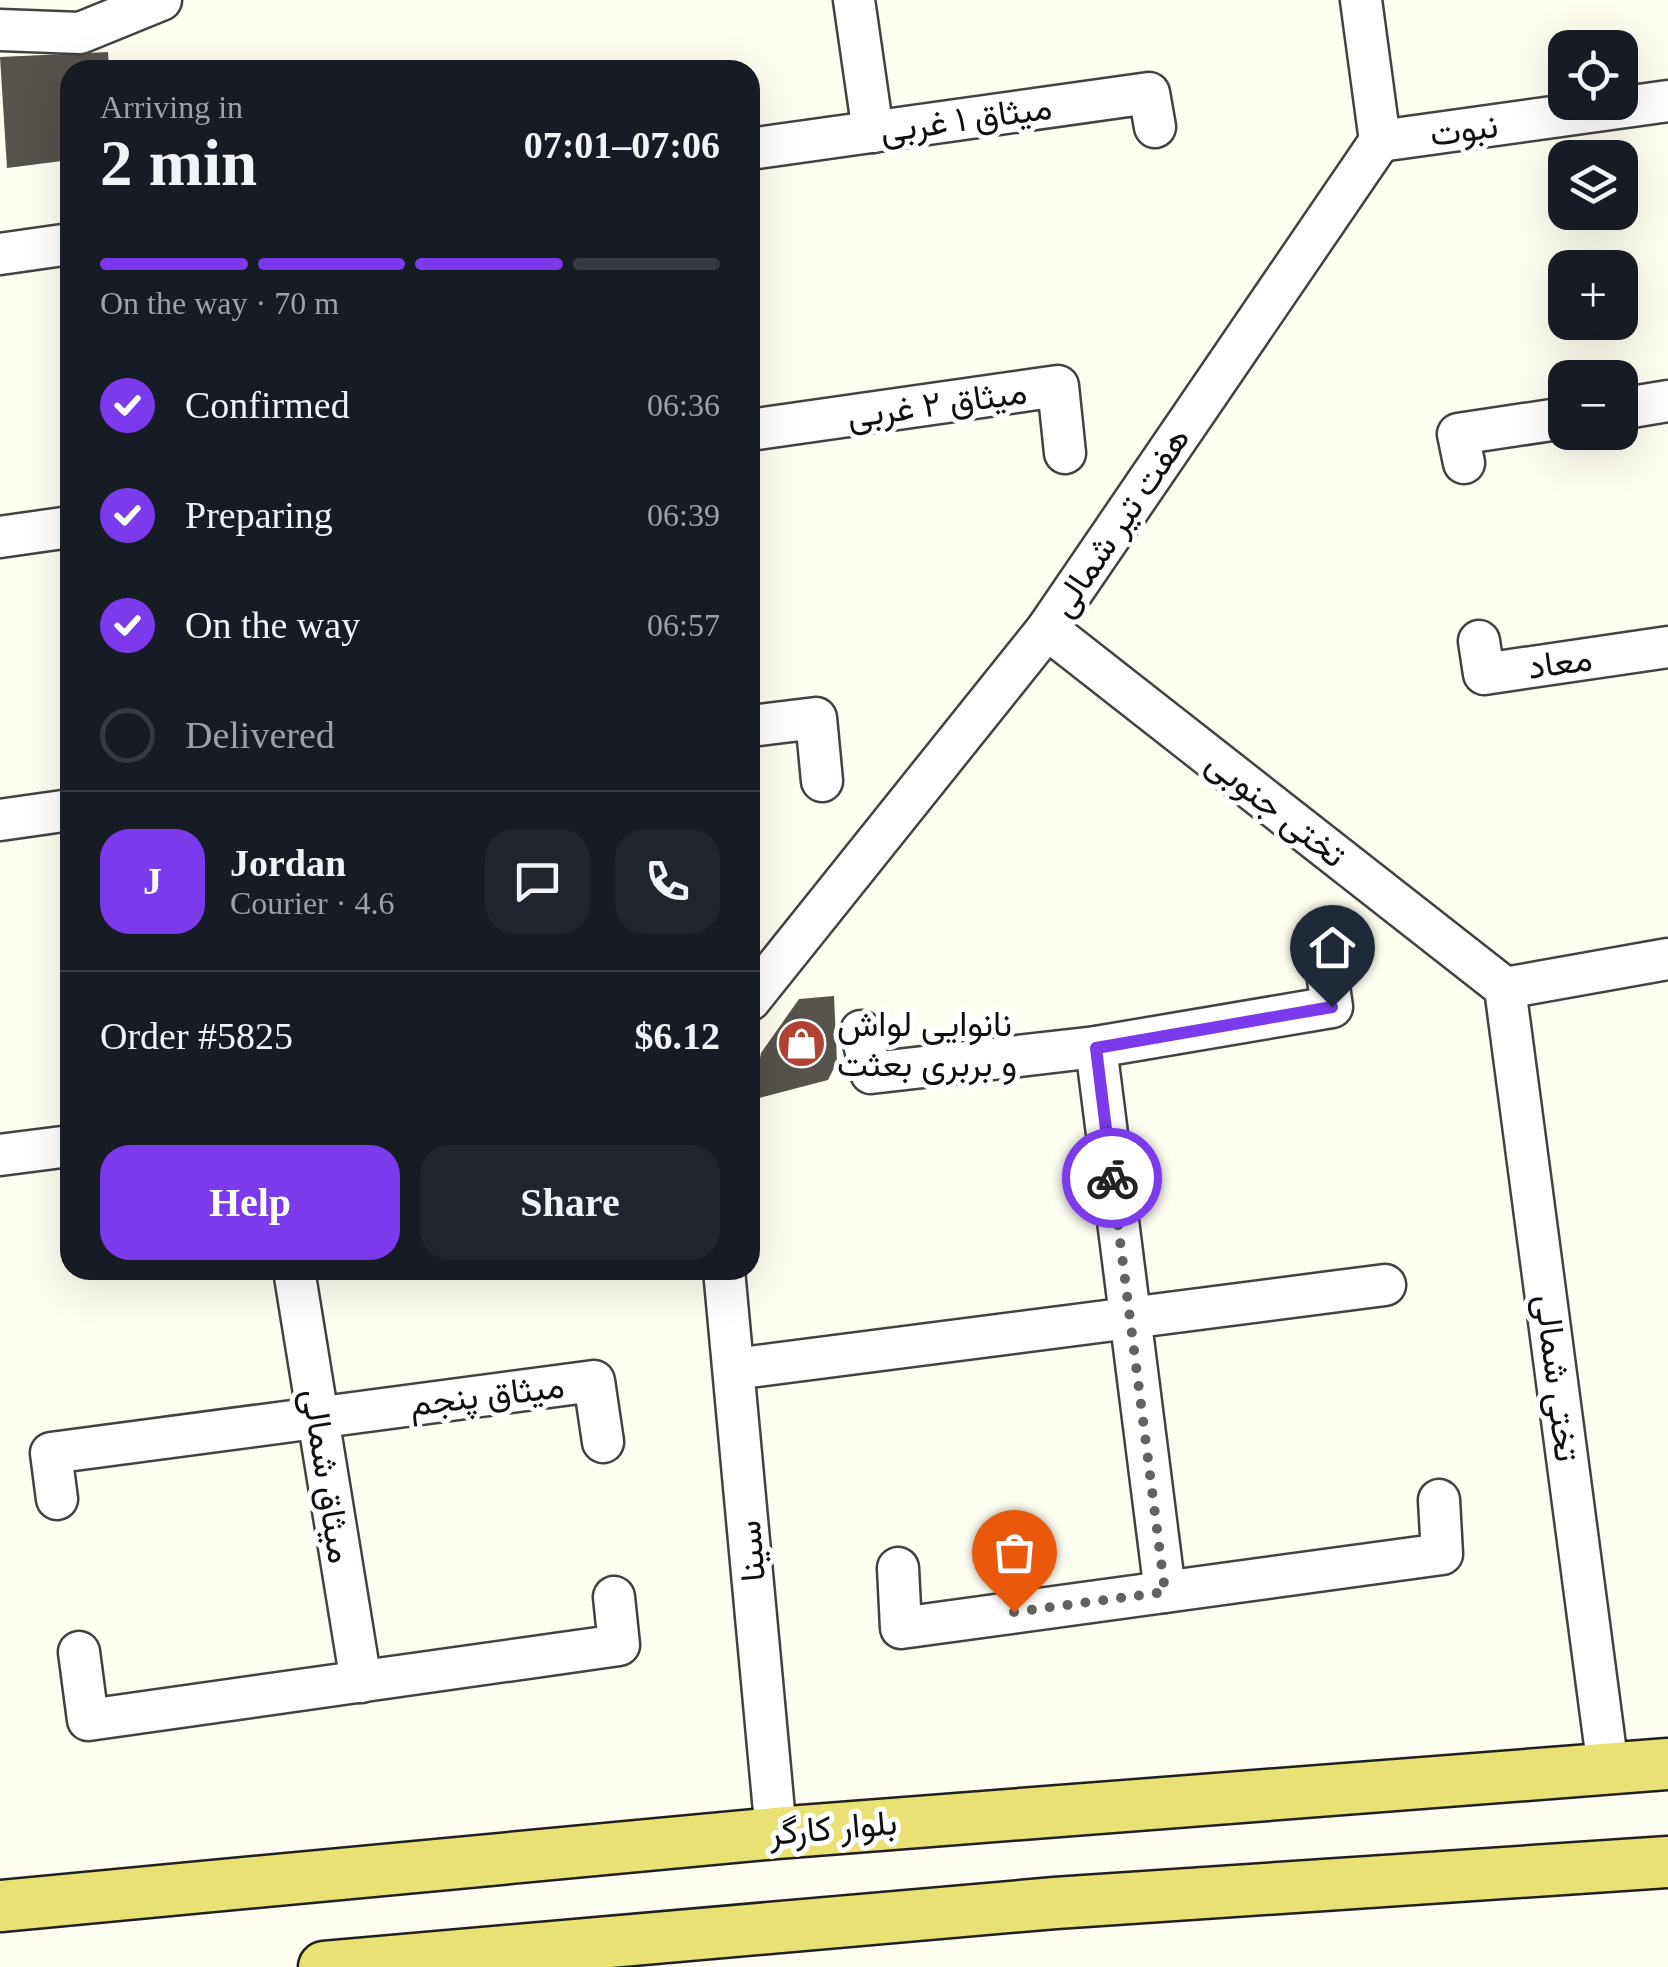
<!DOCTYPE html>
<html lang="en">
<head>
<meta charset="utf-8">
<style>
  :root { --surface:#171b24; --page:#20242c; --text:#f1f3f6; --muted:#9ea1a6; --line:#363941; --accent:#7c3aed }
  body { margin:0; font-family:"Times New Roman",Vazirmatn,serif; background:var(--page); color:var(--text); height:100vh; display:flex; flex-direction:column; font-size:38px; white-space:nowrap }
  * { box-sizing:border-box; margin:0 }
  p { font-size:32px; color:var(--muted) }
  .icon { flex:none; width:55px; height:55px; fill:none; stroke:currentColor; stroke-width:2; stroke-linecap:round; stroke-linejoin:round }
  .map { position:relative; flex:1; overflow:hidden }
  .sheet { position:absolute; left:60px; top:60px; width:700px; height:1220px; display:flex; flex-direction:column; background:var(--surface); border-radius:30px; box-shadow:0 10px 40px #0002 }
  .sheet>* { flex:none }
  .controls { position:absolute; left:1548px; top:30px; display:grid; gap:20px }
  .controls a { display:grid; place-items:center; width:90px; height:90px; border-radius:20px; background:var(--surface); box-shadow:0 10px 40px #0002; font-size:50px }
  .pin { position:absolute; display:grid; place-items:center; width:85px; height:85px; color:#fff; margin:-102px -42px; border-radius:50% 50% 50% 0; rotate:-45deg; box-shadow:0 0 10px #0007 }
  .pin .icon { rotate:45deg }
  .courier { position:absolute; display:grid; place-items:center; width:100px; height:100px; margin:-50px; border:8px solid #7c3aed; border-radius:50%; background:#fff; color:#222; box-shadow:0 2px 12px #0007 }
  .headline em { font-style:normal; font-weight:600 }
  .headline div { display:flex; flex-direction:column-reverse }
  .headline { display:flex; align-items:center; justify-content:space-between; height:170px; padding:0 40px }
  h1 { font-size:65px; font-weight:600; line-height:75px }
  .bar { display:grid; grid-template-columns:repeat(4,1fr); gap:15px 10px; align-content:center; height:120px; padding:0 40px }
  .bar i { height:12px; border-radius:8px; background:var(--line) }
  .bar .on { background:var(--accent) }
  .bar p { grid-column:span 4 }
  .line { display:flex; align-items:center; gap:25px; padding:0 40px; border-top:2px solid var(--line) }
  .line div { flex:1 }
  .round { display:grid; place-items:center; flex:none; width:105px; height:105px; border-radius:30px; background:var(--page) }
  ol { padding:0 40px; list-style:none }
  li { display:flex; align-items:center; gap:30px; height:110px }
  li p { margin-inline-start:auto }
  li .icon { padding:10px; border-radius:50%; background:var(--accent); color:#fff; stroke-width:4 }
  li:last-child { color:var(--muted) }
  li i { width:55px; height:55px; border:5px solid var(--line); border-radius:50% }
  .cta { display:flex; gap:20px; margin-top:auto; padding:20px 40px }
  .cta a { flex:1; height:115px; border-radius:30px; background:var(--accent); color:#fff; font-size:40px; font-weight:600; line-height:115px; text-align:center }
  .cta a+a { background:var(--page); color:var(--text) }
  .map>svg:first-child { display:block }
</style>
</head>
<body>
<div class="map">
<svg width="1668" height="1967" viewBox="0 0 1668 1967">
  <rect width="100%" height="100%" fill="#fefdf2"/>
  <g fill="#56524c">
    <polygon points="108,52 109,70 70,70 70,160 7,168 0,57"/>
    <polygon points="834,996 837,1062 828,1080 752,1100 761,1053 799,999"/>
  </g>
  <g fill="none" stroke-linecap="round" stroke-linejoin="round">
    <defs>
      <g id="minor">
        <polyline points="854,0 873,132"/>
        <polyline points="0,30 80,33 161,0"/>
        <polyline points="1380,141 1668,101"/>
        <polyline points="750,149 1149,93 1155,127"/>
        <polyline points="0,254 70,244"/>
        <polyline points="1620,409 1668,401"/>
        <polyline points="750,430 1058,386 1065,453"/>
        <polyline points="1464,463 1458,434 1565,418"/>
        <polyline points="0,537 70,527"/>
        <polyline points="1047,629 1505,988"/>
        <polyline points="1479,641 1484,674 1668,647"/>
        <polyline points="750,726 816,718 822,781"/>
        <polyline points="0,820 70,810"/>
        <polyline points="1505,988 1608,1768"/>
        <polyline points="1505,988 1668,959"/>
        <polyline points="750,1000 1047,629 1380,141 1361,0"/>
        <polyline points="861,1031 871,1073 1096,1047"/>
        <polyline points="0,1155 70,1146"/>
        <polyline points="294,1270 361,1682"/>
        <polyline points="724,1270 776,1833"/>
        <polyline points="734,1369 1385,1285"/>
        <polyline points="57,1499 51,1453 594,1381 603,1442"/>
        <polyline points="898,1568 901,1628 1442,1554 1439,1500"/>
        <polyline points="1165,1592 1096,1047 1332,1007 1325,959"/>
        <polyline points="79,1652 88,1720 619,1645 614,1597"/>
      </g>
      <g id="major">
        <polyline points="0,1906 776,1833 1668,1764"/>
        <polyline points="324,1967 1055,1903 1668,1862"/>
      </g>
    </defs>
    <use href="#minor" stroke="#424242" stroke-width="45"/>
    <use href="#major" stroke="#202020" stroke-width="55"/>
    <use href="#minor" stroke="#fff" stroke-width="40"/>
    <use href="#major" stroke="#eae175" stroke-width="50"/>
  </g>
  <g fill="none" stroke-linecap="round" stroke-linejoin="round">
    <polyline stroke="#63625e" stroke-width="10" stroke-dasharray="0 18" points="1014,1612 1165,1592 1112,1178"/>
    <polyline stroke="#7c3aed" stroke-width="12" points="1112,1178 1096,1048 1332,1007"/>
  </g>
  <defs>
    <symbol id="shop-disc" viewBox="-11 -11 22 22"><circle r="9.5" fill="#b14335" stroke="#fff"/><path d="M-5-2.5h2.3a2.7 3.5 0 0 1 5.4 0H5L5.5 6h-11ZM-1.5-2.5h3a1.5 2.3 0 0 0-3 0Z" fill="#fff"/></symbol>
  </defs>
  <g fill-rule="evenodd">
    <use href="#shop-disc" x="774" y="1016" width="55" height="55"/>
  </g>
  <g text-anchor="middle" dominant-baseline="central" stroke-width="10" stroke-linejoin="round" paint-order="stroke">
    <g font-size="35" fill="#0f0f0f" stroke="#fff">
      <text transform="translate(966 119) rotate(-8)">میثاق ۱ غربی</text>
      <text transform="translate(1464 130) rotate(-8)">نبوت</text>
      <text transform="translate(937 404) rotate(-8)">میثاق ۲ غربی</text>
      <text transform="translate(1120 522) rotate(-56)">هفت تیر شمالی</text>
      <text transform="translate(1560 663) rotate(-8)">معاد</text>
      <text transform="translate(1276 809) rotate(38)">تختی جنوبی</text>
      <text transform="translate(1557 1378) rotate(83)">تختی شمالی</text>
      <text transform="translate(487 1395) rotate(-7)">میثاق پنجم</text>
      <text transform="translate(327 1476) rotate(81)">میثاق شمالی</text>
      <text transform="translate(751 1551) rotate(-95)">سینا</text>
      <text transform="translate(833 1828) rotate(-5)">بلوار کارگر</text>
    </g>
    <g font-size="35" fill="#0f0f0f" stroke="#fff" text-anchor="start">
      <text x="837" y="1024">نانوایی لواش<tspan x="837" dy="40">و بربری بعثت</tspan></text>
    </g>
  </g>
</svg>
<div class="controls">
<a><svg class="icon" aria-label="locate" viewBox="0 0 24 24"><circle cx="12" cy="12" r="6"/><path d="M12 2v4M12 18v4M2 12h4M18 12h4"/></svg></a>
<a><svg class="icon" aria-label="layers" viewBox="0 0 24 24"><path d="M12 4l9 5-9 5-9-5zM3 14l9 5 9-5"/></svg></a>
<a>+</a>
<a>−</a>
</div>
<div class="pin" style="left:1014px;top:1612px;background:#ea580c"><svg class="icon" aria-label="bag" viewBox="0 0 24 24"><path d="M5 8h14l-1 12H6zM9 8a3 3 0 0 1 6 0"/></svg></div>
<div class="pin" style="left:1332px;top:1007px;background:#1f2937"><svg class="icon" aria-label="home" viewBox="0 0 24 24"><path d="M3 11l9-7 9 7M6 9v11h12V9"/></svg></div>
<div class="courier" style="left:1112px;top:1178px"><svg class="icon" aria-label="bike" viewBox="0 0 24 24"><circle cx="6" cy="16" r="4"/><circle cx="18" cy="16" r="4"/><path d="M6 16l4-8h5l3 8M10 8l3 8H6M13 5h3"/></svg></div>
<section class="sheet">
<div class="headline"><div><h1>2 min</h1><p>Arriving in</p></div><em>07:01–07:06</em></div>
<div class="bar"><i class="on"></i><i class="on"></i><i class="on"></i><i></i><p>On the way · 70 m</p></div>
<ol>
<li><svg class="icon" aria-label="check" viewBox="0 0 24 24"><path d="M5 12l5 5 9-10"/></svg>Confirmed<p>06:36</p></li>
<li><svg class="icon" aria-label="check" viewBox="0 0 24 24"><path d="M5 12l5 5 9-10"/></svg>Preparing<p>06:39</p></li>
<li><svg class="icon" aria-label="check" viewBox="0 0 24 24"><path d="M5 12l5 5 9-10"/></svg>On the way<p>06:57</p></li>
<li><i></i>Delivered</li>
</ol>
<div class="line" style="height:180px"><b class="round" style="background:var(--accent);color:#fff">J</b><div><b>Jordan</b><p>Courier · 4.6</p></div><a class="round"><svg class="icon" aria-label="chat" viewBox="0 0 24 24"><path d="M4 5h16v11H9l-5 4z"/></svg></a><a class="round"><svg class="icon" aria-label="phone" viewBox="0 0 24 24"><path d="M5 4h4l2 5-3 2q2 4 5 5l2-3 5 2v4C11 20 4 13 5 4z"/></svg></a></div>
<div class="line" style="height:130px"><div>Order #5825</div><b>$6.12</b></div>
<div class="cta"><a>Help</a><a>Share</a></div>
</section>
</div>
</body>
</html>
